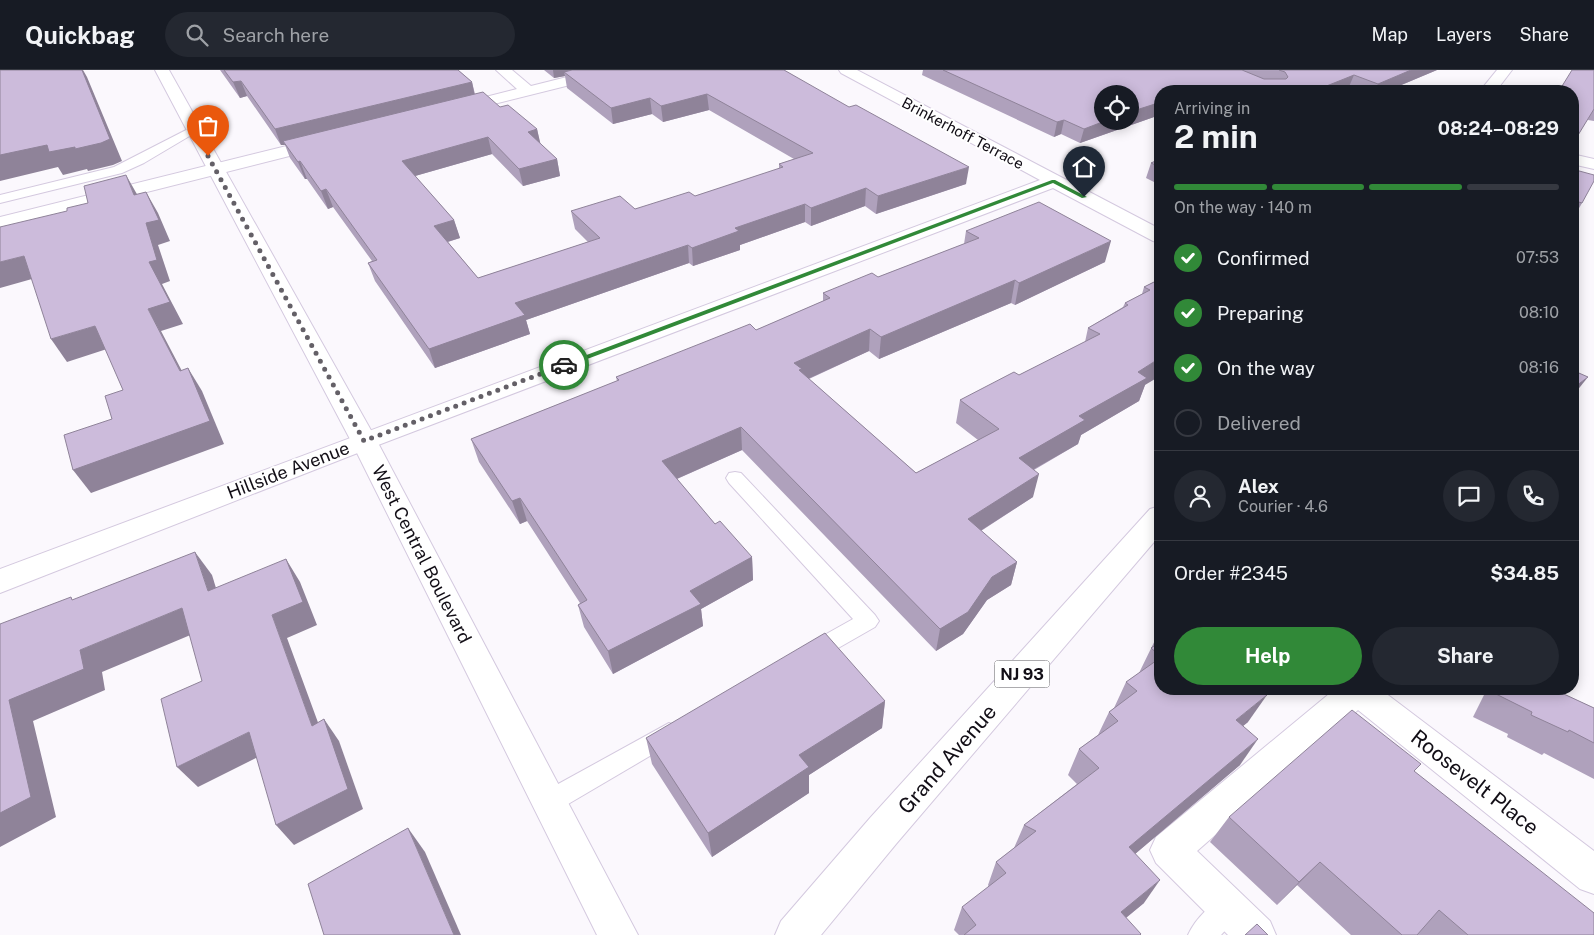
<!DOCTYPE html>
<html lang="en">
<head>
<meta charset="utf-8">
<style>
  :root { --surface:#171b24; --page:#242831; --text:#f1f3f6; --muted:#9ea1a6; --line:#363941; --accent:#318938 }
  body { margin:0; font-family:"Public Sans",sans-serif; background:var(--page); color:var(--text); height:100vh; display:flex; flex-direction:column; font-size:19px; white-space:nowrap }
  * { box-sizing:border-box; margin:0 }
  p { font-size:16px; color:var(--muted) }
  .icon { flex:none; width:28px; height:28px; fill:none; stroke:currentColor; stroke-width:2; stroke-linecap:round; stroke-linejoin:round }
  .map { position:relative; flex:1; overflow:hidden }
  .details { position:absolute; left:1154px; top:15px; width:425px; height:610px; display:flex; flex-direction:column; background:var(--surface); border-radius:20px; box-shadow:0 2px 12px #0003 }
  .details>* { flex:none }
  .fabs { position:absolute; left:1094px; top:15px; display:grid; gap:10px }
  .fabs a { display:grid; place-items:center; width:45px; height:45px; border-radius:50%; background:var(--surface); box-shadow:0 2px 12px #0003; font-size:25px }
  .pin { position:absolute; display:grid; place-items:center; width:42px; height:42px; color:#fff; margin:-51px -21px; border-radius:50% 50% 50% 0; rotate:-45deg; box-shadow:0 0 5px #0007 }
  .pin .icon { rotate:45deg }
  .courier { position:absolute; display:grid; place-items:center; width:50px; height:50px; margin:-25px; border:4px solid #318938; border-radius:50%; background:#fff; color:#222; box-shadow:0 1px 6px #0007 }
  .headline em { font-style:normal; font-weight:700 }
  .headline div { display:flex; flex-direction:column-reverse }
  .headline { display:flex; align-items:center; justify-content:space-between; height:85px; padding:0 20px }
  h1 { font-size:32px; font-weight:700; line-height:38px }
  .bar { display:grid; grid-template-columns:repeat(4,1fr); gap:8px 5px; align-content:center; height:60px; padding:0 20px }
  .bar i { height:6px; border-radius:4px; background:var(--line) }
  .bar .selected { background:var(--accent) }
  .bar p { grid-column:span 4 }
  .line { display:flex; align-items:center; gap:12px; padding:0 20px; border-top:1px solid var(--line) }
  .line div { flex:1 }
  .round { display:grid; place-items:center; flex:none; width:52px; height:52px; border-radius:26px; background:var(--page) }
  ol { padding:0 20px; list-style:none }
  li { display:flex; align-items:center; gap:15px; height:55px }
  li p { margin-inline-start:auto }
  li .icon { padding:5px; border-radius:50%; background:var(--accent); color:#fff; stroke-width:4 }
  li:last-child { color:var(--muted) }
  li i { width:28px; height:28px; border:2px solid var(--line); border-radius:50% }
  .action { display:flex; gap:10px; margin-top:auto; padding:10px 20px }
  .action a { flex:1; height:58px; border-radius:30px; background:var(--accent); color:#fff; font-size:20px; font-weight:700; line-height:58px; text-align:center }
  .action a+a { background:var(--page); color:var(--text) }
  header { display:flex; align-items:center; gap:30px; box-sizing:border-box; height:70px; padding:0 25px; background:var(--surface); border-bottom:1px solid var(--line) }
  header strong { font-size:24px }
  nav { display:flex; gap:28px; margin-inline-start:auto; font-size:18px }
  .search { width:350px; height:45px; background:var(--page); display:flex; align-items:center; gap:12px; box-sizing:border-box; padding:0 18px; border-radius:28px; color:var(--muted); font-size:19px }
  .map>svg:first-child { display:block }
</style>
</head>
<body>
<header>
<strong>Quickbag</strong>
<div class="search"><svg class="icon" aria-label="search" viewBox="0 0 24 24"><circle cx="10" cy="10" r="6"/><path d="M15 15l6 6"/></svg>Search here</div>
<nav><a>Map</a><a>Layers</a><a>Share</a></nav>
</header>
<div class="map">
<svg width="1594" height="865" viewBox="0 0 1594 865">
  <rect width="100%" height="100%" fill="#fbf8fd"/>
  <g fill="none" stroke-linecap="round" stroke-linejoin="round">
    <defs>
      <g id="service">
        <polygon points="194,56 200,59 198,61 144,93 122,103 0,133 0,125 114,97"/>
        <polygon points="735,402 741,403 875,545 879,551 875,557 819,589 811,592 803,589 800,583 803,577 853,549 729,413 726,408 729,403"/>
        <polygon points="669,653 677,656 681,663 677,670 558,740 549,744 540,740 537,732 540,724"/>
        <path d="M 1229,825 L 1238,829 L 1242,838 L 1238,847 L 1221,865 L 1188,865 C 1195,849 1213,831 1229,825 Z"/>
      </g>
      <g id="minor">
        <polygon points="496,0 512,0 531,16 595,0 620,0 618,3 462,42 450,42 448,39 450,36 517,19"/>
        <polygon points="839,0 857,0 1160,159 1160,173 1153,171 1053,118 373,377 0,523 0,499 1040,110 841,3"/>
        <polygon points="323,67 329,68 332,72 329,76 0,159 0,147"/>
        <polygon points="1572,84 1594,89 1594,99 1572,94"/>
        <polygon points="1335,619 1380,619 1594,781 1594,824 1580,819 1358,640 1197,781 1270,851 1276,865 1228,865 1156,793 1150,780 1156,767"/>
      </g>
      <polygon id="secondary" points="155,0 169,0 377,371 638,865 597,865 351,371"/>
      <g id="primary">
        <polygon points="1497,0 1512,0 1496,21 1480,21"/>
        <polygon points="1160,436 1160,465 896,774 821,865 775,865 781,851 870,748 1150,439"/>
      </g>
    </defs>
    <use href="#service" stroke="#d4c9df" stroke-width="2"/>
    <use href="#minor" stroke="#d4c9df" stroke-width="2"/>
    <use href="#secondary" stroke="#d4c9df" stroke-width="2"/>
    <use href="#primary" stroke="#d4c9df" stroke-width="2"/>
    <use href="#service" fill="#fff" fill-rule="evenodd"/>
    <use href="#minor" fill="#fff" fill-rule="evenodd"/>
    <use href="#secondary" fill="#fff" fill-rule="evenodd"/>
    <use href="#primary" fill="#fff" fill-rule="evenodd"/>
  </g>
  <g fill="#afa1bc">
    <polygon points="220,0 458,0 472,12 475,24 500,37 537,59 540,74 557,89 560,106 523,116 492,84 415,106 454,150 460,168 448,172 478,208 588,172 575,159 571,141 635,139 695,126 779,99 779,94 794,89 709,40 663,52 652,44 613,54 567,18 565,6 554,8 544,0 784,0 966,114 876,144 865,136 811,156 805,152 740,175 740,180 693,196 689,193 526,250 530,264 435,298 375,211 368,193 372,191 333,137 328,139 307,109 305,109 290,88 285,75 281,75 247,26 240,28"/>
    <polygon points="923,0 1437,0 1387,21 1353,21 1348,19 1160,21 1160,63 1154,47 1080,73 1061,64 1054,67 922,5"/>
    <polygon points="1594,0 1594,51 1588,50"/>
    <polygon points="1160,89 1160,115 1146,108 1151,93"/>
    <polygon points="1572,99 1582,133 1574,147 1572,146"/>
    <polygon points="966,161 1105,192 1015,235 1011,233 879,289 869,281 809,309 916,403 978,370 956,353 960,330 1019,305 1085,272 1088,258 1123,237 1125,233 1142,224 1144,217 1160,209 1145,315 1139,331 1081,365 1078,374 1034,400 1033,427 981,461 1017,492 1011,515 987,530 963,564 936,581 742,380 677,409 715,454 752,487 753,510 701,539 703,556 613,604 584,557 578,535 580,533 527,451 520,454 479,392 471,369 617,311 616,307 756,260 823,231 823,223 878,207 964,174"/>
    <polygon points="1160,560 1160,619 1248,652 1243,656 1240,695 1135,784 1144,833 1126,848 1140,865 959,865 954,860 962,837 989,817 988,815 996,792 1014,778 1024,755 1077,714 1068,705 1079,679 1098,665 1109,642 1114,638 1126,612 1139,603"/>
    <polygon points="1489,619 1553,619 1594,638 1594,709 1544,683 1542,685 1507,667 1508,664 1473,647 1486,621"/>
    <polygon points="885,631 882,658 809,705 809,723 712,787 652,694 646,668"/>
    <polygon points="1414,701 1594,865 1351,865 1297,815 1277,835 1210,772 1229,747"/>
  </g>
  <g fill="#8f8399">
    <polygon points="82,0 83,0 87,7 122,91 113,95 88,101 87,99 63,105 58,97 0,111 0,85"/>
    <polygon points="553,0 587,0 564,2 565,6 554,8"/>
    <polygon points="1411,0 1437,0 1387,21 1374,21 1378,14"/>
    <polygon points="1354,5 1348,19 1344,21 1314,21"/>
    <polygon points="241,11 247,26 240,28 233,12"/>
    <polygon points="472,12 475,27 283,71 285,75 281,75 275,59"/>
    <polygon points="707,24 709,40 663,52 661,36"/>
    <polygon points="650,28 652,44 613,54 611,38"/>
    <polygon points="1158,33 1154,47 1080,73 1084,59 1105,51 1130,51 1130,42"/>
    <polygon points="1064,50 1061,64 1054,67 1057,52"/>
    <polygon points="537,59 541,76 528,62"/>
    <polygon points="488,67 492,84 408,108 402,91"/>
    <polygon points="557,89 560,106 523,116 519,99"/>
    <polygon points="300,91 307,109 305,109 298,92"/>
    <polygon points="969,97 966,114 876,144 878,126"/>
    <polygon points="126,105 138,126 134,125"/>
    <polygon points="866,118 865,136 811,156 811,138"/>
    <polygon points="326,119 333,137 328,139 321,121"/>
    <polygon points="146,122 158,143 170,171 158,175 170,211 162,214 183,254 161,261 194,324 180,301 148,239 149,192 146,153"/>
    <polygon points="805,134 805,152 740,175 740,180 693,196 692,178 735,158"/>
    <polygon points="454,150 460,168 440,174 434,156"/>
    <polygon points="1111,171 1105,192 1015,235 1019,213"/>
    <polygon points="688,175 689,193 526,250 530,264 435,298 429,279 515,233"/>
    <polygon points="24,186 39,207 0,218 0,192"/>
    <polygon points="1015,210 1011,233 879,289 881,267"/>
    <polygon points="95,256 110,278 67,292 51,269"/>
    <polygon points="870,259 869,281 801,312 794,293"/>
    <polygon points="1160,288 1160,306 1145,315 1139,331 1081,365 1078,374 1013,411 1019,388 1138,302"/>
    <polygon points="188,298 202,321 224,374 91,423 73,400"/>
    <polygon points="1588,307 1572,327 1572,319"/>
    <polygon points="741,357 742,380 665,414 662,391"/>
    <polygon points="1039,404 1033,427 963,472 968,449"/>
    <polygon points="520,428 527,451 520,454 512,431"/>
    <polygon points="195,482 212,505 224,544 208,521"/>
    <polygon points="752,487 753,510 701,539 703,556 613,604 608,581 690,521"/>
    <polygon points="286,489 300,512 317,555 287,568 327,677 312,656 272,545"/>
    <polygon points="1017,492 1011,515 987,530 963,564 936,581 940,559 992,507"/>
    <polygon points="182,538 200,561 102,602 105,620 33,651 56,747 0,777 0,743 9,630 80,580"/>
    <polygon points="1267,625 1248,652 1218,676 1236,650"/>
    <polygon points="885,631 882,658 809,705 809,723 712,787 708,763 799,685"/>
    <polygon points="324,649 339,671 363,739 294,775 276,755"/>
    <polygon points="249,662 266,683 198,717 177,697"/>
    <polygon points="1258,669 1240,695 1115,801 1129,777"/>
    <polygon points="408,758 425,782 461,865 454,865"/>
    <polygon points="1320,792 1277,835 1299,812"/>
    <polygon points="1160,810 1144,833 1106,864 1121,842"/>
  </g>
  <g fill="#ccbbdb" stroke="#8f8399">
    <polygon points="0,0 82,0 110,69 101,73 75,79 75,77 49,82 47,75 0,85"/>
    <polygon points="224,0 458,0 472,12 275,59 241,11 233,12"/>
    <polygon points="572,0 784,0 849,37 856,35 969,97 878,126 866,118 811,138 805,134 735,158 739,161 692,178 688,175 515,233 525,245 429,279 368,193 377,190 326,119 321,121 300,91 298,92 283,71 483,22 500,37 508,35 537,59 528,62 557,89 519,99 488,67 402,91 454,150 434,156 478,208 600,168 571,141 620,126 635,139 689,122 695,126 783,97 779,94 813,83 707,24 661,36 650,28 611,38 564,2"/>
    <polygon points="943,0 1242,0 1264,9 1286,9 1288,7 1285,2 1279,0 1411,0 1378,14 1354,5 1314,21 1160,21 1160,38 1158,33 1130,42 1130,24 1102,24 1102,51 1105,51 1084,59 1064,50 1057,52"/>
    <polygon points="1572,0 1594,0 1594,39 1572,75 1572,21 1559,21"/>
    <polygon points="1160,89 1160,97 1151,93"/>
    <polygon points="1572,99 1594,105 1594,111 1582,133 1572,130"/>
    <polygon points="126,105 134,125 146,122 159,150 146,153 157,190 149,192 170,232 148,239 180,301 188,298 210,351 73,400 64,365 112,349 105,326 123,320 95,256 51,269 24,186 0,192 0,157 67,141 67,138 88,133 84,116"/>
    <polygon points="1039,132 1111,171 1019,213 1015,210 881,267 870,259 794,293 802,299 799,300 916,403 999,359 960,330 1014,302 1019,305 1100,264 1088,258 1128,235 1125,233 1150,220 1144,217 1160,209 1160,288 1138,302 1147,308 1079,346 1085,350 1019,388 1039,404 968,449 1017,492 992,507 968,542 940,559 741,357 662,391 715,454 720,451 752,487 690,521 701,534 608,581 578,535 587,530 520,428 512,431 471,369 619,310 616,307 750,254 756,260 830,228 823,223 872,203 878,207 979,168 966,161"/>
    <polygon points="1572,300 1588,307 1572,319"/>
    <polygon points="195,482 208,521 286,489 303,532 272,545 312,656 324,649 348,719 276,755 249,662 177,697 161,629 202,611 182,538 80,580 84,599 9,630 31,727 0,743 0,554 71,527 72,530"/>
    <polygon points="825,563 885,631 799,685 809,697 708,763 646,668"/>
    <polygon points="1160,572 1160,586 1151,578"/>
    <polygon points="1160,588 1160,619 1259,619 1267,625 1236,650 1258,669 1129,777 1160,810 1121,842 1141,864 1140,865 964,865 976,855 962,837 1006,803 996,792 1036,761 1024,755 1099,698 1079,679 1118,651 1109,642 1137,621 1126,612"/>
    <polygon points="1499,619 1553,619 1594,638 1594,673 1569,660 1568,662 1531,645 1532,642 1496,624"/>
    <polygon points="1352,640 1421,694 1414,701 1594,843 1594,865 1468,865 1439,840 1417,865 1402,865 1320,792 1299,812 1229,747"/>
    <polygon points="408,758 454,865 324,865 308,814"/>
    <polygon points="1257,854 1268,865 1245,865"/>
  </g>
  <polygon fill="#318938" points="1052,110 1055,110 1087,127 1082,128 1053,113 566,297 560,295"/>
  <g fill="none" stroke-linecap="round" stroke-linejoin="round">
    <polyline stroke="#646067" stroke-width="5" stroke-dasharray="0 9" points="208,86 364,371 564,295"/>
  </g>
  <g text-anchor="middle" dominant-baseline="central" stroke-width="4" stroke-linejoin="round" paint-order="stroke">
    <g font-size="15" fill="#120e16" stroke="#fff">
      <text transform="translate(963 63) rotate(28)">Brinkerhoff Terrace</text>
    </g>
    <rect fill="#fff" stroke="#59565c" stroke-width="1" x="994.5" y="590.5" width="55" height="27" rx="4"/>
    <g font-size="16" font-weight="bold" fill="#120e16">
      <text x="1022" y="604">NJ 93</text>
    </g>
    <g font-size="18" fill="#120e16" stroke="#fff">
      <text transform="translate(288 400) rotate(-21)">Hillside Avenue</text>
      <text transform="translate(422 484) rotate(63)">West Central Boulevard</text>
    </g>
    <g font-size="21" fill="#120e16" stroke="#fff">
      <text transform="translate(947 689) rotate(-49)">Grand Avenue</text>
      <text transform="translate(1475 712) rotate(38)">Roosevelt Place</text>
    </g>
  </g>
</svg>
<div class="fabs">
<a><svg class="icon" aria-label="locate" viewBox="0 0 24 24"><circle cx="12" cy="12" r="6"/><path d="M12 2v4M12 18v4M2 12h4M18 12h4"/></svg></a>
</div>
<div class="pin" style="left:208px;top:86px;background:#ea580c"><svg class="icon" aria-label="bag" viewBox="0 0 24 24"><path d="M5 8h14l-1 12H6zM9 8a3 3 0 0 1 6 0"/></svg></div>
<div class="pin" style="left:1084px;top:127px;background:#1f2937"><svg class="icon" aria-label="home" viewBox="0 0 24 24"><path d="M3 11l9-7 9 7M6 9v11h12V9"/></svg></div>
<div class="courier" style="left:564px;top:295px"><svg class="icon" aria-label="car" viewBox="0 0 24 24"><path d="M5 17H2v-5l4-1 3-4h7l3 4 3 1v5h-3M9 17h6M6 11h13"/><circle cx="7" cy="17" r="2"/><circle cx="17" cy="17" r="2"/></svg></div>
<section class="details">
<div class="headline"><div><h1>2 min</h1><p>Arriving in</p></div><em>08:24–08:29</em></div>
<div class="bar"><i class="selected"></i><i class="selected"></i><i class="selected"></i><i></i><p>On the way · 140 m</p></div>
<ol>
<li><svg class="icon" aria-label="check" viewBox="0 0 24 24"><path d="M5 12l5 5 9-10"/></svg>Confirmed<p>07:53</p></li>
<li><svg class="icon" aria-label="check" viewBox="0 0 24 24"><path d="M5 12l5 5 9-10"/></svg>Preparing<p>08:10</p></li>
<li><svg class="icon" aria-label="check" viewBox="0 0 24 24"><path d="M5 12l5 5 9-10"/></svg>On the way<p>08:16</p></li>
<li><i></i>Delivered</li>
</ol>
<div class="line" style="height:90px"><a class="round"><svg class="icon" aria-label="person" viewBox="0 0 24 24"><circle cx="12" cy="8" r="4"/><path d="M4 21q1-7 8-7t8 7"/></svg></a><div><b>Alex</b><p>Courier · 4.6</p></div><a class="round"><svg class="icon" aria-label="chat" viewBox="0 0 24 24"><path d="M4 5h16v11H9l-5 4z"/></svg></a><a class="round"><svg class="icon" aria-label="phone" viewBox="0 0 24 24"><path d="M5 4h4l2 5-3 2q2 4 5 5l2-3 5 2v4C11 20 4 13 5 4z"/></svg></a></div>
<div class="line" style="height:65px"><div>Order #2345</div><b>$34.85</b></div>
<div class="action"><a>Help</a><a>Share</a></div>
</section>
</div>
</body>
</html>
